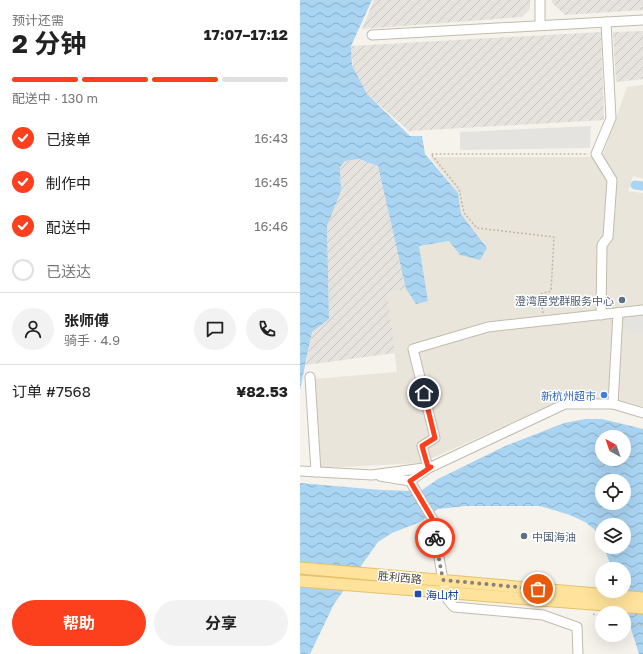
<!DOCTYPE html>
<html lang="zh">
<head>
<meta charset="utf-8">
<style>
  :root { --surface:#fff; --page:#f2f2f2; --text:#222; --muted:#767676; --line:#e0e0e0; --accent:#fc3f1d }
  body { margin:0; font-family:"Golos Text","Noto Sans SC",sans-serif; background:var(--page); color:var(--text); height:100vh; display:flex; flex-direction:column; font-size:15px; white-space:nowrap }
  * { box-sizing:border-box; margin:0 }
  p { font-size:13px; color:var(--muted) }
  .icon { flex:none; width:22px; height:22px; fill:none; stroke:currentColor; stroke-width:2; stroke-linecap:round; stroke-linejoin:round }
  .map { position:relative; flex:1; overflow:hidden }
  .panel { display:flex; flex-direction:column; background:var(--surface); width:300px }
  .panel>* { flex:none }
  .needle { width:26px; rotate:320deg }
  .fabs { position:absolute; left:295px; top:430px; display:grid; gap:8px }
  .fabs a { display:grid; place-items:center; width:36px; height:36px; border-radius:50%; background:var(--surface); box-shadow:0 4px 16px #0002; font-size:20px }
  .pin { position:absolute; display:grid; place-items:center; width:34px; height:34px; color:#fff; margin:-17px; border:2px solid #fff; border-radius:50%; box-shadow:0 1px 4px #0007 }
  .courier { position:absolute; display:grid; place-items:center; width:40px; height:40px; margin:-20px; border:3px solid #fc3f1d; border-radius:50%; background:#fff; color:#222; box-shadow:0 1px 5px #0007 }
  .headline em { font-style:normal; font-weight:700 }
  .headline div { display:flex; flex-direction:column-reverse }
  .headline { display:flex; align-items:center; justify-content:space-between; height:68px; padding:0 12px }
  h1 { font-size:26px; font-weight:700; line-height:30px }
  .bar { display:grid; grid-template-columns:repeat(4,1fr); gap:6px 4px; align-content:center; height:48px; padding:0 12px }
  .bar i { height:5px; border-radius:3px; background:var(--line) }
  .bar .selected { background:var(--accent) }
  .bar p { grid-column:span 4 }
  .line { display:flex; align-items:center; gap:10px; padding:0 12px; border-top:1px solid var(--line) }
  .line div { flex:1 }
  .round { display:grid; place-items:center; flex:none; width:42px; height:42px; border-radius:21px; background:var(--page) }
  ol { padding:0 12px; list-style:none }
  li { display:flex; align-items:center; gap:12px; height:44px }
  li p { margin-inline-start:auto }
  li .icon { padding:4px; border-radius:50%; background:var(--accent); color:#fff; stroke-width:4 }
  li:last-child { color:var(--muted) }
  li i { width:22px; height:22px; border:2px solid var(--line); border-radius:50% }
  .button { display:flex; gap:8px; margin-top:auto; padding:8px 12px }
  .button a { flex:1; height:46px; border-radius:24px; background:var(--accent); color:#fff; font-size:16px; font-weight:700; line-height:46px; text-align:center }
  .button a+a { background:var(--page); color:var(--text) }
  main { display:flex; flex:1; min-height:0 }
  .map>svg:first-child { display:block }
</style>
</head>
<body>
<main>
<section class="panel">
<div class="headline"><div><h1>2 分钟</h1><p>预计还需</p></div><em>17:07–17:12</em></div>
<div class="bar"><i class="selected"></i><i class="selected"></i><i class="selected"></i><i></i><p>配送中 · 130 m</p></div>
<ol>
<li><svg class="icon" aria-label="check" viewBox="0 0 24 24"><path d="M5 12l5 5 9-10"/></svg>已接单<p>16:43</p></li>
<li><svg class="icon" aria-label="check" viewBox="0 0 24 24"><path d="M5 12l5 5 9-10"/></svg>制作中<p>16:45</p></li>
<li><svg class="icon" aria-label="check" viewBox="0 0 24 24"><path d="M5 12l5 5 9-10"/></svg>配送中<p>16:46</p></li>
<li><i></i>已送达</li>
</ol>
<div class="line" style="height:72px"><a class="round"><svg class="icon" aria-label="person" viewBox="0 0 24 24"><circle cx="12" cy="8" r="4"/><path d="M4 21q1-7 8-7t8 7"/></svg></a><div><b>张师傅</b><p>骑手 · 4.9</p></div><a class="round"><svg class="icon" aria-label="chat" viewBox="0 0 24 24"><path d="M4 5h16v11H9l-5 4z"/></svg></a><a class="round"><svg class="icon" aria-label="phone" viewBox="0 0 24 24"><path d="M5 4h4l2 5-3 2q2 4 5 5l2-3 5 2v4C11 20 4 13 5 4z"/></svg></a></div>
<div class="line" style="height:52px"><div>订单 #7568</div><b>¥82.53</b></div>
<div class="button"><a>帮助</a><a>分享</a></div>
</section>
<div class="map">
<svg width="343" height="654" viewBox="0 0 343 654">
  <defs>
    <pattern id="industrial-furrows" width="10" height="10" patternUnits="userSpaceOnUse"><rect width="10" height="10" fill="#e6e2dd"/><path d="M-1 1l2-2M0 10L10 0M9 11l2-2" fill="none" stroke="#c7c3be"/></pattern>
    <pattern id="water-waves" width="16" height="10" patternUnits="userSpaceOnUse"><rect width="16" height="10" fill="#a9d4f2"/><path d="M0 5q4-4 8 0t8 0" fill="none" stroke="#8caec5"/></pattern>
  </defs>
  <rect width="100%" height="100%" fill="#f6f3ec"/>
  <polygon fill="#eae5da" points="343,85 343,179 333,176 328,191 343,193 343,407 318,400 266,399 121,463 21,468 14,379 97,372 87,293 106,289 116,304 119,246 149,241 160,255 187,248 161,214 158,193 130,157 302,157 327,87"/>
  <g fill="url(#industrial-furrows)">
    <polygon points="74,0 230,0 230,9 222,17 62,29"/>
    <polygon points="252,0 343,0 343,10 265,15 252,3"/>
    <polygon points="343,31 343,79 316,82 313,32"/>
    <polygon points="301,32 304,120 109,131 67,94 53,67 51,46"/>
    <polygon points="59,159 78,166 106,289 87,293 95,353 6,365 12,332 29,319 27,226 41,191 40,166 45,161"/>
  </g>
  <g fill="#e5e3e0">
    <polygon points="291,126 290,148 160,150 160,132"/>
    <polygon points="322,315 343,316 343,334 327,333 327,328 322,327"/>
  </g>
  <g fill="url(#water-waves)" fill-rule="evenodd">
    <polygon points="0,0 72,0 51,46 52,65 67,94 110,136 122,136 125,154 158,193 161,214 187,248 180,260 160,255 149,241 119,246 128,301 116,304 106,289 78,166 59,159 45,161 40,167 41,191 27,226 29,319 12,332 0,390"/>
    <path d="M 285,419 L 302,419 L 343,429 L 343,654 L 339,654 L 319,591 L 324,591 L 324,569 L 312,569 L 304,547 L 324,547 L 324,525 L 302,525 L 302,541 L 294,529 L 285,522 L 270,515 L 240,506 L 166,506 L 138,509 L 120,522 L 92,533 L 78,542 L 34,604 L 10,654 L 0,654 L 0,483 L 81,490 L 114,491 L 122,490 L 138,479 L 203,447 L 264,423 ZM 302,437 L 324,437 L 324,459 L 302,459 ZM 302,481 L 324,481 L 324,503 L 302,503 Z"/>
  </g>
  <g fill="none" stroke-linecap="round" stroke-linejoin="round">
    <polyline stroke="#a9d4f2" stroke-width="9" points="335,185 343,186"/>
    <defs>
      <g id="minor">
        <polyline points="240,25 240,0"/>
        <polyline points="72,35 343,20"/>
        <polyline points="301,315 302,245 308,237 312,180 296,154 311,118 306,22"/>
        <polyline points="10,377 16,472"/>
        <polyline points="313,404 318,313"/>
        <polyline points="128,467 122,446 135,438 113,349 188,327 343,310"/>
        <polyline points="0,471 72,475 131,467 265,404 313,404 343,413"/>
        <polyline points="80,476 110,481 130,467"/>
        <polyline points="110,481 132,518 143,580 148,600 154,607 243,615 277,627 278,654"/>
      </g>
      <g id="major">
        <polyline points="0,568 343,598"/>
        <polyline points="0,581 343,608"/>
      </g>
    </defs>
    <use href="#minor" stroke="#c2bbae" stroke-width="11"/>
    <use href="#major" stroke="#e6c16a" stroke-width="13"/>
    <g stroke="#c4b79f" stroke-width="1.5" stroke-dasharray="2 2" stroke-linecap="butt">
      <polyline points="243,313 240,294 251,291 254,237 177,228 164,213 159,189 131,154 288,154"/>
      <polyline points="293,614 302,617"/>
      <polyline points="324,623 343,625"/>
    </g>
    <use href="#minor" stroke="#fff" stroke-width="9"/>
    <use href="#major" stroke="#ffe39c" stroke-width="11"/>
  </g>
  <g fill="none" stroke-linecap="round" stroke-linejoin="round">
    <polyline stroke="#878178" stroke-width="4" stroke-dasharray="0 7.2" points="135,538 143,580 238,589"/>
    <polyline stroke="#fc3f1d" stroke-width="5" points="124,393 135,438 122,446 128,467 131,467 110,481 132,518 135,538"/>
  </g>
  <g fill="#5c6f8a" stroke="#fff" stroke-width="1.5">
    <circle cx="322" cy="300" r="4"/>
    <circle cx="224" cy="536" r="4"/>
  </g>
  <circle fill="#3f7fe0" stroke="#fff" stroke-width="1.5" cx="304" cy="395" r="4"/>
  <rect fill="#1a4fb4" stroke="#fff" stroke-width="1.5" x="114" y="590" width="8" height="8" rx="2"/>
  <g text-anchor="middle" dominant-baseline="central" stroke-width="3" stroke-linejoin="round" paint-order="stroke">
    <g font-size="11" fill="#4e5e75" stroke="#fff" text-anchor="end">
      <text x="314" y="300">澄湾居党群服务中心</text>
      <text x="232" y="536" text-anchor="start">中国海油</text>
    </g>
    <g font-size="11" fill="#366cbe" stroke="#fff" text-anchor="end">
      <text x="296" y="395">新杭州超市</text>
    </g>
    <g font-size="11" fill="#4b4439" stroke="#fff">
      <text transform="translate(100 577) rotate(5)">胜利西路</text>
    </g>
    <g font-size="11" fill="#164399" stroke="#fff" text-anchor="start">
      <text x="126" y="594">海山村</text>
    </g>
  </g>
</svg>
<div class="fabs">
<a><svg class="needle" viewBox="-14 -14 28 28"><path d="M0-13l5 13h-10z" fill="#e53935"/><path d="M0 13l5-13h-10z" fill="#767676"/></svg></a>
<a><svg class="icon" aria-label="locate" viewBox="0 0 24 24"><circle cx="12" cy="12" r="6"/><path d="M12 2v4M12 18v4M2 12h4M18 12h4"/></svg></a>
<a><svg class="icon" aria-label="layers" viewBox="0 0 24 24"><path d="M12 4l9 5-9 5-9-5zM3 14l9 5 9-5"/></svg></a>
<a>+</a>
<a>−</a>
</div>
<div class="pin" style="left:238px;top:589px;background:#ea580c"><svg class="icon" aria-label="bag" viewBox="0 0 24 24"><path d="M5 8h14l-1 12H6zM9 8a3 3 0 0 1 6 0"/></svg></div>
<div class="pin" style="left:124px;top:393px;background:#1f2937"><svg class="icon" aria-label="home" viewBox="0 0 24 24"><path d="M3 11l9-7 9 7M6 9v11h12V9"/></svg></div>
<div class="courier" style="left:135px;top:538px"><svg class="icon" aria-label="bike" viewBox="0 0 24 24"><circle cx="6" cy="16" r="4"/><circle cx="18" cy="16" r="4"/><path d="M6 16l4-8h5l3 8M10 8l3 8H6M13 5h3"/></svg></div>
</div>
</main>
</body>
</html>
